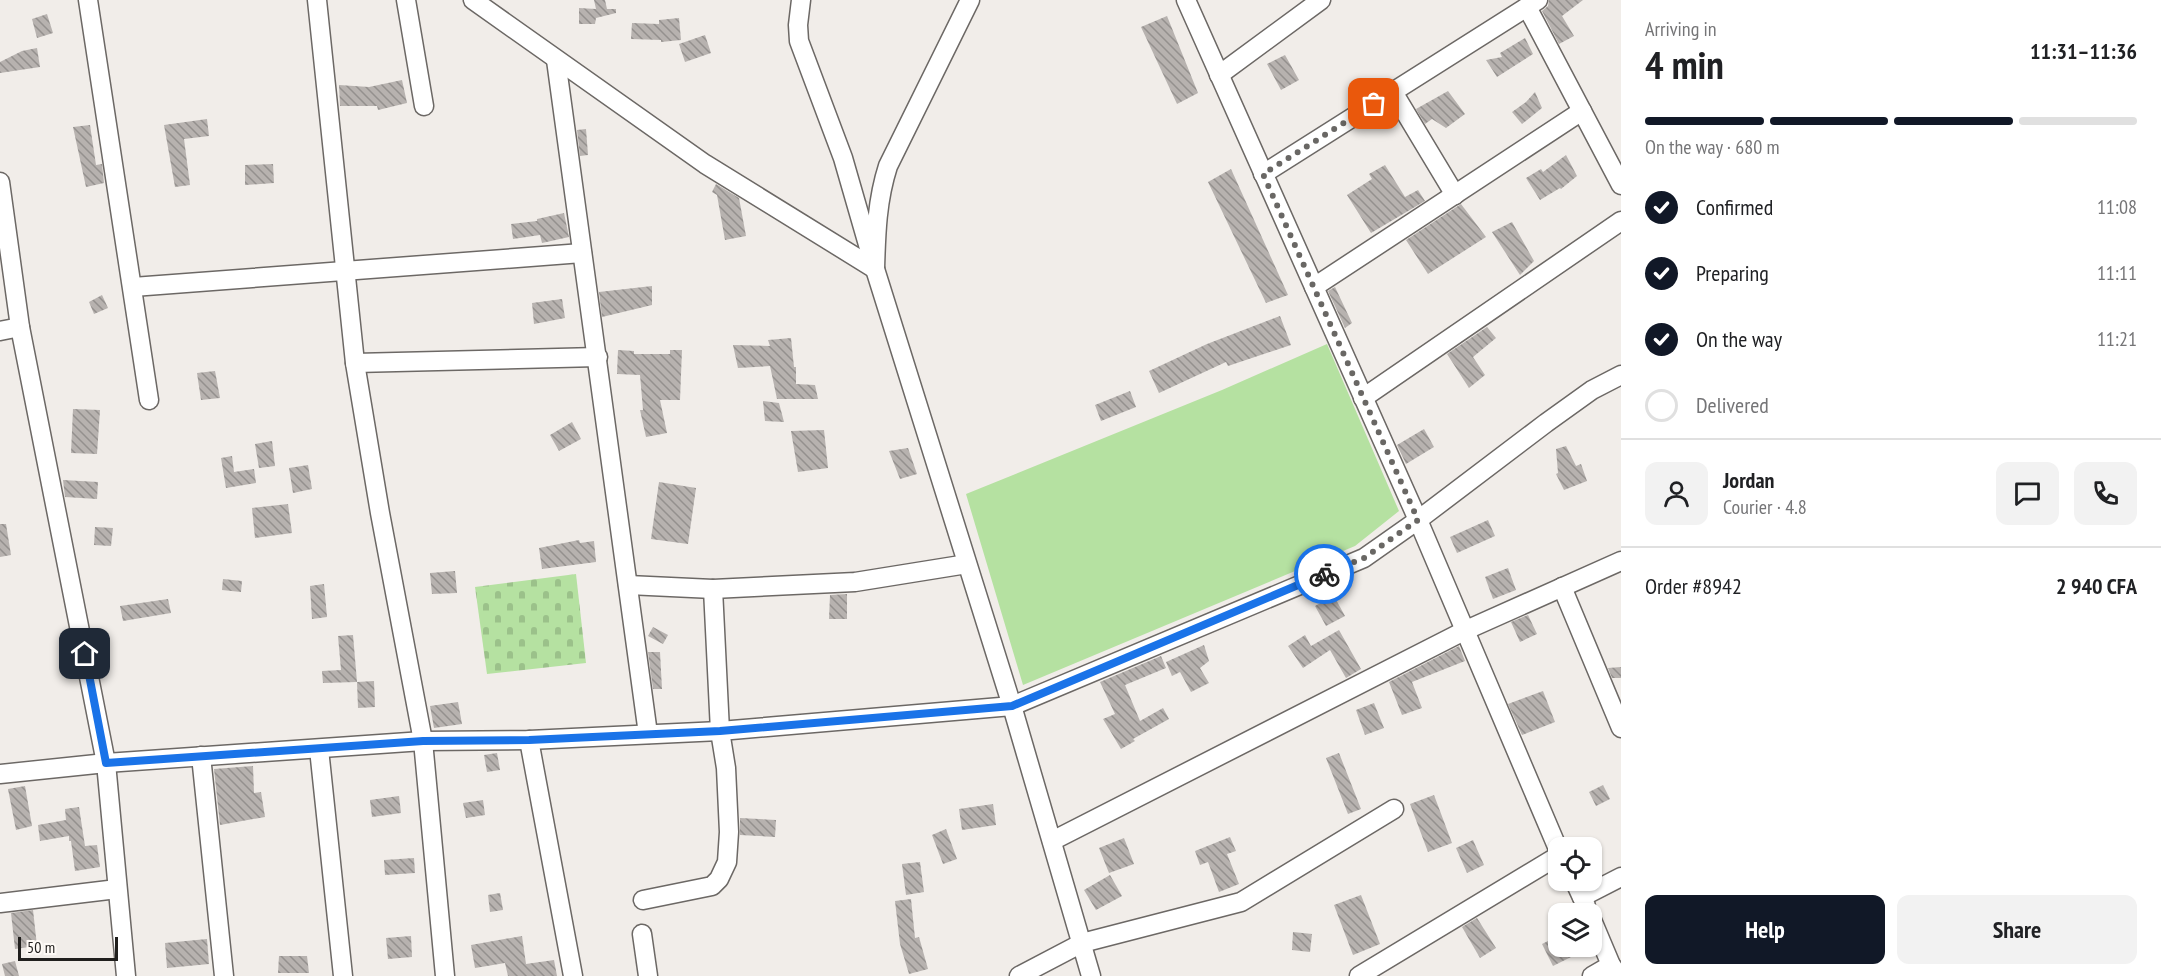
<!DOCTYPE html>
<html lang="en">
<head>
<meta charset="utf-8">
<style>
  :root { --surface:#fff; --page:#f2f2f2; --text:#202124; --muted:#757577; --line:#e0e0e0; --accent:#111827 }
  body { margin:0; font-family:"PT Sans Narrow",sans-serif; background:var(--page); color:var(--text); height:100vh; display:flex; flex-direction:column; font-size:22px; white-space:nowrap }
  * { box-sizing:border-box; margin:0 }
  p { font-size:20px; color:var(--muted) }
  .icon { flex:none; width:33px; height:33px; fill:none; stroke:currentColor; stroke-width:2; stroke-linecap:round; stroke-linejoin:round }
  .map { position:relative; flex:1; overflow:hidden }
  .panel { display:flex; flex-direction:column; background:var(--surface); width:540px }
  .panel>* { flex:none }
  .buttons { position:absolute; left:1548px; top:837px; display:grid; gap:12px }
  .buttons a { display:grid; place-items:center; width:54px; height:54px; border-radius:12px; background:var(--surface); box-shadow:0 2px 4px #0004; font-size:30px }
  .scale { position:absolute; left:18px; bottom:15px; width:100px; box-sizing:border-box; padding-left:6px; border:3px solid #201f1d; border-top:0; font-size:16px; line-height:21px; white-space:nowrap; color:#201f1d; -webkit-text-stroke:4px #fefaf6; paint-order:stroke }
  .pin { position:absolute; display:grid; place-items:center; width:51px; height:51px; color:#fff; margin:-26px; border-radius:12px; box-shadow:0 3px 9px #0006 }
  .courier { position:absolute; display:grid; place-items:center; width:60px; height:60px; margin:-30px; border:4px solid #1a73e8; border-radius:50%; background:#fff; color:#222; box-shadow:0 2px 8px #0007 }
  .overview em { font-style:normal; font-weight:800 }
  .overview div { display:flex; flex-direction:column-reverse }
  .overview { display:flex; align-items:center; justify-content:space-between; height:102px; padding:0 24px }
  h1 { font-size:39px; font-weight:800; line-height:45px }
  .bar { display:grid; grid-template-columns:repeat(4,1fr); gap:9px 6px; align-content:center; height:72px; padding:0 24px }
  .bar i { height:8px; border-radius:4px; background:var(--line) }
  .bar .active { background:var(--accent) }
  .bar p { grid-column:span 4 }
  .line { display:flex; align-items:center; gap:15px; padding:0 24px; border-top:2px solid var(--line) }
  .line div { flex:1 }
  .round { display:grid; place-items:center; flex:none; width:63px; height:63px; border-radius:12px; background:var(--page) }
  ol { padding:0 24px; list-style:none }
  li { display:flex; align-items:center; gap:18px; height:66px }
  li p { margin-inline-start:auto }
  li .icon { padding:6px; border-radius:50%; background:var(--accent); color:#fff; stroke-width:4 }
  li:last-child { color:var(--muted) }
  li i { width:33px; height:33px; border:3px solid var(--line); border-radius:50% }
  .primary-button { display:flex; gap:12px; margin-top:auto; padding:12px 24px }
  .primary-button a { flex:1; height:69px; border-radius:12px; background:var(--accent); color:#fff; font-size:24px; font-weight:800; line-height:69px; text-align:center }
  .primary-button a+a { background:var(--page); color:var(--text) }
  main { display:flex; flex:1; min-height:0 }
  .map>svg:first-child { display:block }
</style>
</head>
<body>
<main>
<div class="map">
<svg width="1621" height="976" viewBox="0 0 1621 976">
  <defs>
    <pattern id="cemetery-stones" width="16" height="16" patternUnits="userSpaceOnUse" patternTransform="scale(1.5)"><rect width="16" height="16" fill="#b5e1a1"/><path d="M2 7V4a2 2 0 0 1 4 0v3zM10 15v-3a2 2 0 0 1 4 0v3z" fill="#9bc18a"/></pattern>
    <pattern id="building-back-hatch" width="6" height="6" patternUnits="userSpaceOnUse" patternTransform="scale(1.5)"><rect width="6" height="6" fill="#b7b2af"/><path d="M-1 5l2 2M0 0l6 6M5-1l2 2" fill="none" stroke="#94908e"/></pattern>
  </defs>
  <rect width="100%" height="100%" fill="#f1ede9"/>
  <polygon fill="#b5e1a1" points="1327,344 1399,511 1355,546 1023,685 966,494 1222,390"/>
  <polygon fill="url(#cemetery-stones)" points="576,574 586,663 487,674 475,587"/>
  <g fill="url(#building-back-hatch)">
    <polygon points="594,0 605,0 607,9 616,9 616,13 596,18 595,24 579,24 579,8 596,9"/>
    <polygon points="1549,0 1583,0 1562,16 1574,36 1559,44 1542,11 1548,6"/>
    <polygon points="47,14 53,33 37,38 32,19"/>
    <polygon points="1167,16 1198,93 1177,104 1141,27"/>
    <polygon points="679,18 681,40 661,42 661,40 631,39 632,23 659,24 659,20"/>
    <polygon points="705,35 711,53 685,62 679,44"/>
    <polygon points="1525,38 1533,54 1497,77 1486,60 1502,57 1500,53"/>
    <polygon points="37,48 40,67 0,73 0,62 22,51"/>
    <polygon points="1285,55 1299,80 1281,90 1267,64"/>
    <polygon points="402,80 407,103 378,110 377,106 340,106 339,85 369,87"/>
    <polygon points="1448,91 1465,114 1446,128 1432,119 1425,124 1416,109"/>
    <polygon points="1535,92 1542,108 1522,124 1512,112 1526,102"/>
    <polygon points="207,119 209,136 184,139 190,185 175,187 164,125"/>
    <polygon points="90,125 96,165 102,164 104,183 86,187 73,127"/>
    <polygon points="586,129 588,155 580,156 577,130"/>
    <polygon points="1566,155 1577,176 1561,189 1560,188 1540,200 1526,178 1541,169 1543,172"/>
    <polygon points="273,164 274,183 245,185 245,165"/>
    <polygon points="1385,165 1405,197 1418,190 1425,201 1371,233 1347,195 1372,179 1369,174"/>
    <polygon points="1231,169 1288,295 1266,303 1208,182"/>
    <polygon points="716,184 739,198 746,236 725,240 717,195 712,192"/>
    <polygon points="1461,204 1486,237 1428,274 1406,240"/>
    <polygon points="564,213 569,237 542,243 540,235 513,239 511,224 537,221 537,219"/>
    <polygon points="1512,222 1534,261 1520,275 1492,232"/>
    <polygon points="652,286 652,305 602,317 599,292"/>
    <polygon points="1335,287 1352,323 1345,328 1328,291"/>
    <polygon points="102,295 108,308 94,314 89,302"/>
    <polygon points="562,299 565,318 534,324 532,303"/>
    <polygon points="1280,316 1291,345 1228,366 1226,362 1159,393 1149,371 1207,344"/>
    <polygon points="1487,327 1496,338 1473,357 1485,375 1469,388 1447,354"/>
    <polygon points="791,338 794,367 796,367 796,384 815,385 818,399 777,399 770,366 738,368 733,345 770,346 768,340"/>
    <polygon points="618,350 634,351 634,354 670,354 670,350 682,350 680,400 660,400 667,433 646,437 640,410 643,410 640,375 617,374"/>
    <polygon points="215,371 220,398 201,400 197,373"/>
    <polygon points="1130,391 1136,407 1101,421 1095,405"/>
    <polygon points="763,401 779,403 784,422 765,421"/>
    <polygon points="73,409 100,410 97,454 71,453"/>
    <polygon points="572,422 581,439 559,451 550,435"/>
    <polygon points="1424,429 1434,447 1406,464 1397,445"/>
    <polygon points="824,430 828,468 798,472 791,431"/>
    <polygon points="272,441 275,466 259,468 255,444"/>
    <polygon points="1566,446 1576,466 1581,464 1587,481 1564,490 1556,474 1558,473 1556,449"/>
    <polygon points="908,448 917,474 900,479 889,451"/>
    <polygon points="232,456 234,472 254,469 256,483 226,488 221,458"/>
    <polygon points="308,465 312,489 293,493 289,468"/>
    <polygon points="63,480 98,482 97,499 65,497"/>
    <polygon points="659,482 696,488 688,544 651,539"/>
    <polygon points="288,504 292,533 255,538 252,508"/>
    <polygon points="1488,520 1495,536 1457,553 1450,537"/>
    <polygon points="0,524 6,524 11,555 0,557"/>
    <polygon points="95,527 113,528 111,546 94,545"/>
    <polygon points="579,540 580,543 594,541 596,562 542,569 539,548"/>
    <polygon points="1508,568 1516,590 1493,599 1485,577"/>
    <polygon points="455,571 457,593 432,594 430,573"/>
    <polygon points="223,579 242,581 241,592 222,590"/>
    <polygon points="324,584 327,617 312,619 310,586"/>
    <polygon points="847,594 847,619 829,619 830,595"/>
    <polygon points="1334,596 1345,616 1326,626 1315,606"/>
    <polygon points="168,599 171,613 123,621 120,606"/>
    <polygon points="1528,615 1537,634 1520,642 1511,622"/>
    <polygon points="653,627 668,635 663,644 648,636"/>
    <polygon points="1339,630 1361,669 1346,678 1330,650 1303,668 1288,646 1305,635 1311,646"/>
    <polygon points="353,635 357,682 323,683 322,671 341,670 338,636"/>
    <polygon points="1204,645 1209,661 1200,668 1209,683 1191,692 1180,672 1172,676 1166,662"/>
    <polygon points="1459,646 1465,661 1412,682 1422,708 1402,715 1389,682"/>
    <polygon points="648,652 660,652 662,689 653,689"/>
    <polygon points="1161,656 1166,668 1125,685 1140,721 1163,708 1169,719 1133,739 1135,741 1121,749 1103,719 1115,714 1100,682"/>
    <polygon points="1621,667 1621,678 1612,678 1608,668"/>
    <polygon points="374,681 375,707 358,708 357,682"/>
    <polygon points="1543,691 1555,722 1522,735 1508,704"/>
    <polygon points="458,702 462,724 434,728 430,706"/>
    <polygon points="1374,703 1384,728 1365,735 1356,710"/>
    <polygon points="497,753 500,770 487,772 484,755"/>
    <polygon points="1339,753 1361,809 1348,814 1326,758"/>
    <polygon points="253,766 254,793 261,792 265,817 220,825 214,769"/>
    <polygon points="1603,785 1610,799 1596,806 1589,792"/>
    <polygon points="25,786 32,826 16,830 8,789"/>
    <polygon points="1434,795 1452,843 1428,852 1410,804"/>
    <polygon points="399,796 401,813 372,817 370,800"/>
    <polygon points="483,800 485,815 466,818 463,803"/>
    <polygon points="993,804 996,825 962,830 959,809"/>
    <polygon points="79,807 85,846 97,845 100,867 75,871 71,841 69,841 69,836 40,841 38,825 66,820 65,809"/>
    <polygon points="740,818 776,820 775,837 740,835"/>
    <polygon points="946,829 957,859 943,864 932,835"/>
    <polygon points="1230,837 1236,851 1227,854 1239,884 1219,892 1208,862 1200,865 1195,851"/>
    <polygon points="1124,838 1134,864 1109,873 1099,848"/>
    <polygon points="1473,840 1484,865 1467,873 1456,848"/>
    <polygon points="414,858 415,873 385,875 384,860"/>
    <polygon points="920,862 924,892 906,895 902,864"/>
    <polygon points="1110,875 1122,896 1096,910 1084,890"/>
    <polygon points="500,893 503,910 490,912 488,895"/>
    <polygon points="1361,895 1380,944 1353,955 1334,905"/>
    <polygon points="911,899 915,938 919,937 928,969 909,974 900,944 895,901"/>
    <polygon points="33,910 37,946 15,949 11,913"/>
    <polygon points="1477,918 1496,948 1480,958 1462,927"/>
    <polygon points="1293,932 1312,934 1310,952 1292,950"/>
    <polygon points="411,936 412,957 388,959 386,938"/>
    <polygon points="522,936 526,964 554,960 557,976 508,976 505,963 475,968 471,945"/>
    <polygon points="1558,936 1558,946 1591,947 1553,966 1542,944"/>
    <polygon points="207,939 209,964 167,968 165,943"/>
    <polygon points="279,956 307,956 309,973 278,973"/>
    <polygon points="15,961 19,976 5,976 2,964"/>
  </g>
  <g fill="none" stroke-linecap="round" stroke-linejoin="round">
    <defs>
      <g id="minor">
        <polyline points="88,0 149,400"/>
        <polyline points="317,0 355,363 380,513 423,741 445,976"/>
        <polyline points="406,0 424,106"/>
        <path d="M 473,0 L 705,164 L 875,269 C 876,233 877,200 888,166 L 970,0"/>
        <polyline points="801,0 798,25 799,41 843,158 875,269 1012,706 1091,976"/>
        <polyline points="1186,0 1418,520 1558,849"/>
        <polyline points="1527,7 1621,185"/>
        <polyline points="556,60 648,734"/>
        <polyline points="1219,75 1321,0"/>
        <polyline points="1393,92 1455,195"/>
        <polyline points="1263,174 1538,0"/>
        <polyline points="0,182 20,327 106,763 126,976"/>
        <polyline points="133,287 582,253"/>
        <polyline points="1314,287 1582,111"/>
        <polyline points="0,331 20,327"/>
        <polyline points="355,363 598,357"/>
        <polyline points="1363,398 1621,221"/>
        <polyline points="628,585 713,589 855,582 967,564"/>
        <polyline points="1562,587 1621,728"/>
        <polyline points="529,740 573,976"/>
        <polyline points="319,749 343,976"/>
        <polyline points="201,756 224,976"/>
        <polyline points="0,774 106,763 423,741 529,740 720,731 1012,706 1364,558 1418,520 1546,423 1592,390 1621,375"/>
        <polyline points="1052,841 1464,631 1621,561"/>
        <polyline points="1574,880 1586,906"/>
        <polyline points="1582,897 1621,877"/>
        <polyline points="643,900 712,886 719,879 727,862 729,832 726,768 720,731 713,589"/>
        <polyline points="0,903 117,889"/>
        <polyline points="1592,920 1611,965 1619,976"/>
        <polyline points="642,934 648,976"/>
        <polyline points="1019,976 1082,943 1241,902 1394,809"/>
        <polyline points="1359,976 1558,856"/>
        <polyline points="1592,976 1611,965"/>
      </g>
    </defs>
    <use href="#minor" stroke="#6c6865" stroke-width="21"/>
    <use href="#minor" stroke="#fff" stroke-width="18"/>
  </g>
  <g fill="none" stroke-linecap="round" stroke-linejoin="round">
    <polyline stroke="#696764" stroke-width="6" stroke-dasharray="0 10.8" points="1324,574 1364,558 1418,520 1263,174 1374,104"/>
    <polyline stroke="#1a73e8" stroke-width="8" points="85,654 106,763 423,741 529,740 720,731 1012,706 1324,574"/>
  </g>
</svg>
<div class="buttons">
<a><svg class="icon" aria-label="locate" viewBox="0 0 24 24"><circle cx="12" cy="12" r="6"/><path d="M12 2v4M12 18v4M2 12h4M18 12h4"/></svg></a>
<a><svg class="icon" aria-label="layers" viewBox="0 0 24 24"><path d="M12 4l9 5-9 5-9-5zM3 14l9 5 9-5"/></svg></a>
</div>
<div class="scale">50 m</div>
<div class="pin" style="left:1374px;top:104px;background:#ea580c"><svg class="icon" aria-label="bag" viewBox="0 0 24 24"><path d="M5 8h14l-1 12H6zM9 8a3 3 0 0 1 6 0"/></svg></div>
<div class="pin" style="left:85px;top:654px;background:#1f2937"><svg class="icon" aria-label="home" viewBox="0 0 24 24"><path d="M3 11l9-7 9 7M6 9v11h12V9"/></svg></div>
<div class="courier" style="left:1324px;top:574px"><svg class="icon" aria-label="bike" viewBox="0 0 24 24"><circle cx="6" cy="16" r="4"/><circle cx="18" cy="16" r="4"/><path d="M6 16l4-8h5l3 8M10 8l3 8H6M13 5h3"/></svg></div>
</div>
<section class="panel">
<div class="overview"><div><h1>4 min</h1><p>Arriving in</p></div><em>11:31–11:36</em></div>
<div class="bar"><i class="active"></i><i class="active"></i><i class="active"></i><i></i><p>On the way · 680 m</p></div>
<ol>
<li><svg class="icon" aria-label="check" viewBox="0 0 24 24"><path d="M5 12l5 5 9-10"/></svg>Confirmed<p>11:08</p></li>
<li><svg class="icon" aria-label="check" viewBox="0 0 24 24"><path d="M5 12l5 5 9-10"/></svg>Preparing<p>11:11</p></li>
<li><svg class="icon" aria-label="check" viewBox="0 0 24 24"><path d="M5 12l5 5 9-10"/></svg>On the way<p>11:21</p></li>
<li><i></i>Delivered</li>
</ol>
<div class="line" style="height:108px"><a class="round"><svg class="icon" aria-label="person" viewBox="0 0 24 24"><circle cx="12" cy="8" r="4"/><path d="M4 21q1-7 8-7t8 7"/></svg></a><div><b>Jordan</b><p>Courier · 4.8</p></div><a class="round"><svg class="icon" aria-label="chat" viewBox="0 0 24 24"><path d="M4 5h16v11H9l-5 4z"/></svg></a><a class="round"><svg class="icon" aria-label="phone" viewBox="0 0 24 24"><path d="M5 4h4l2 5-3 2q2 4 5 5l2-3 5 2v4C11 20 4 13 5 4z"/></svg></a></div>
<div class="line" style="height:78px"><div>Order #8942</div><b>2 940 CFA</b></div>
<div class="primary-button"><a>Help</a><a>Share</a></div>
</section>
</main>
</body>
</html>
